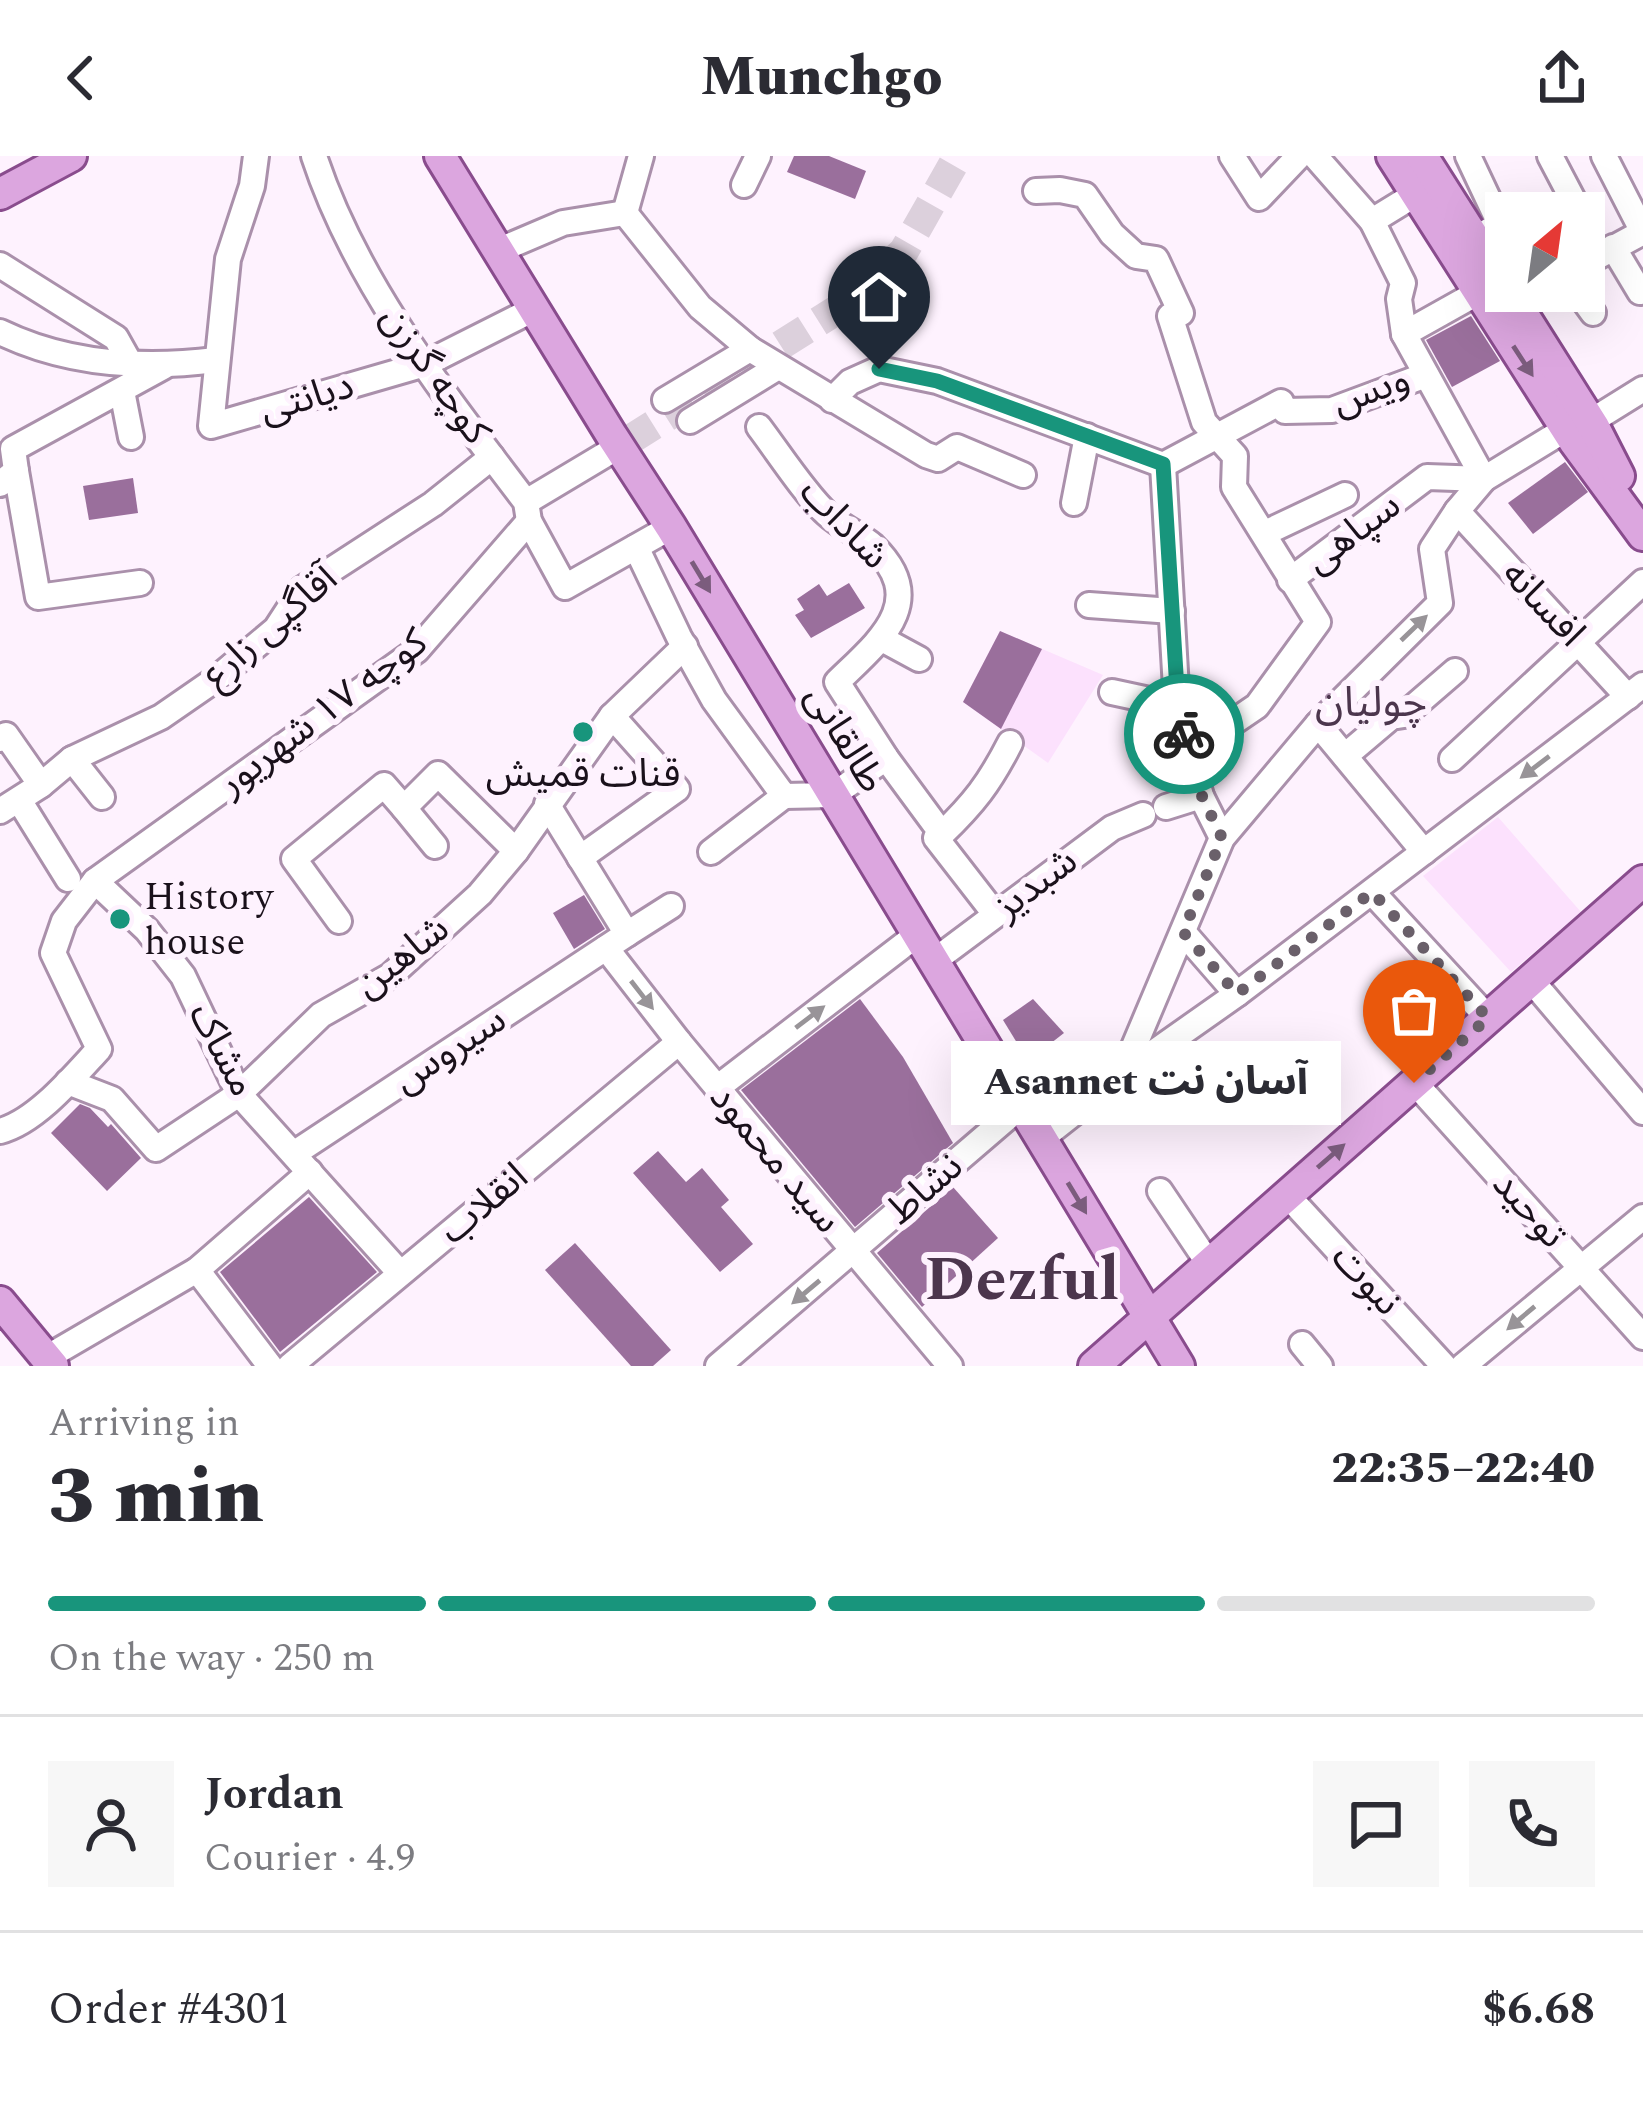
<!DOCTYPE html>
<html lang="en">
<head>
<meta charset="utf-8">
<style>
  :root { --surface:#fff; --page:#f7f7f7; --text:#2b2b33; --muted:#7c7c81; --line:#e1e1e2; --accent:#18957c }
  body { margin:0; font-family:Spectral,"Noto Sans Arabic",serif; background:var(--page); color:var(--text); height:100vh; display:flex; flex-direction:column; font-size:45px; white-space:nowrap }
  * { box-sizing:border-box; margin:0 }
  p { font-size:39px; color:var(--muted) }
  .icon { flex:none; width:66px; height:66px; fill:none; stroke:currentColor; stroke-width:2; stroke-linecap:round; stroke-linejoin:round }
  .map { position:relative; height:1210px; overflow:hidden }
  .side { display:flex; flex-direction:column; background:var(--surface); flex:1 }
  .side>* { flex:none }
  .needle { width:78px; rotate:29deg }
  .buttons { position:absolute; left:1485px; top:36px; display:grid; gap:24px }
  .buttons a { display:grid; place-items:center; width:120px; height:120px; border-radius:0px; background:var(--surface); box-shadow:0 12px 48px #0002; font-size:60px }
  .pin { position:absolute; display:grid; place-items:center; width:102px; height:102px; color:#fff; margin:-123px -51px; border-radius:50% 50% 50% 0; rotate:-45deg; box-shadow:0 0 12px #0007 }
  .pin .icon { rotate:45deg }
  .courier { position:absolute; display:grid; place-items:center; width:120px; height:120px; margin:-60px; border:9px solid #18957c; border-radius:50%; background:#fff; color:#222; box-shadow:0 3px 15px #0007 }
  .bubble { position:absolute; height:84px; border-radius:0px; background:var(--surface); box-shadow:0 12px 48px #0002; font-size:39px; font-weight:800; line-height:84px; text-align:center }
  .headline em { font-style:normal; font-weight:800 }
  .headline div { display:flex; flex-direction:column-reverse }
  .headline { display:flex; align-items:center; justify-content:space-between; height:204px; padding:0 48px }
  h1 { font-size:78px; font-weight:800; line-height:90px }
  .bar { display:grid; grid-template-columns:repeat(4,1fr); gap:18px 12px; align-content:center; height:144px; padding:0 48px }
  .bar i { height:15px; border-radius:9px; background:var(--line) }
  .bar .active { background:var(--accent) }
  .bar p { grid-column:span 4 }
  .line { display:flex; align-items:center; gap:30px; padding:0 48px; border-top:3px solid var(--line) }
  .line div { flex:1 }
  .round { display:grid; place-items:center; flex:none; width:126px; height:126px; border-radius:0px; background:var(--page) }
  header { display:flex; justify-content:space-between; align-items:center; height:156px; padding:0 48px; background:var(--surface); font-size:54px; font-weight:800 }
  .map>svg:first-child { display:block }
</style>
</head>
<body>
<header><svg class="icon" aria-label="back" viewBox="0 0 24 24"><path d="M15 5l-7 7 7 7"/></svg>Munchgo<svg class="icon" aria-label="share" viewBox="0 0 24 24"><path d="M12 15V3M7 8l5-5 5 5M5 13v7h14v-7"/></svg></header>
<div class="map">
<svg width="1643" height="1210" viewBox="0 0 1643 1210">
  <rect width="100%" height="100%" fill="#fef2fe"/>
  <g fill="#fce1fd">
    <polygon points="1000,475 1103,519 1048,607 963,546"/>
    <polygon points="1498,661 1581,756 1511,816 1423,720"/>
  </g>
  <g fill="#9a6f9c">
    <polygon points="794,0 829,0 866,15 855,43 787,16"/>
    <polygon points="1471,160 1500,205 1452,231 1426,184"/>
    <polygon points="1565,306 1588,336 1533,378 1508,347"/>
    <polygon points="133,322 138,357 89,364 83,330"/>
    <polygon points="849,427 865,452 811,482 795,459 804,454 797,443 819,428 827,440"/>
    <polygon points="1000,475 1042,493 1001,573 963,546"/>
    <polygon points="584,739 605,773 574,793 553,757"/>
    <polygon points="860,843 903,901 953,987 855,1071 741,934"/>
    <polygon points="1033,843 1064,877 1028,905 1003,864"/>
    <polygon points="80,948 90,952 108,971 111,968 141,1002 107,1035 51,977"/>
    <polygon points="658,995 686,1026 702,1012 729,1044 721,1051 753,1088 720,1116 633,1017"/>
    <polygon points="953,1031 998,1082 922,1151 877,1097"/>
    <polygon points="309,1041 377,1116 280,1196 220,1116"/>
    <polygon points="575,1087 671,1194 653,1210 631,1210 545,1114"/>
  </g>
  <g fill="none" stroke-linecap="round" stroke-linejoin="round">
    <polyline stroke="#dcd0dc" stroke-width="30" stroke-dasharray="30 15" stroke-linecap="butt" points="628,285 848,147 904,95 958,0"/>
    <defs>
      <g id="minor">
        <polyline points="256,0 252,30 228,103 211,270 425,208 534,153"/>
        <path d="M 314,0 C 356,128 445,239 526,346 L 529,365 L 565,431 L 671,371"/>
        <polyline points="1232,0 1259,42 1299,0"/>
        <polyline points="1315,0 1372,65 1403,127 1399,143 1404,178 1484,323"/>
        <polyline points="1468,0 1500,68 1475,83"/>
        <polyline points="1550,0 1580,57"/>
        <polyline points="1604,0 1643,76"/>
        <polyline points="744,29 758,0"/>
        <polyline points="1036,35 1060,34 1085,39 1112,78 1136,100 1156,103 1181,157 1170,160 1204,266 1235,300 1234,331 1318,466 1257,550 1188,597"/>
        <polyline points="625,57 700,151 750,193 665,244"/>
        <polyline points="625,57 641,0"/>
        <polyline points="1372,65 1416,38"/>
        <polyline points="509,90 563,67 625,57"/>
        <polyline points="1613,91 1640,136"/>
        <polyline points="1584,108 1643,76"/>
        <polyline points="0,109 116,182 130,207"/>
        <polyline points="1577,135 1593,157"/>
        <polyline points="1518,150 1542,135"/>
        <path d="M 0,176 C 68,209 143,213 216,204"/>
        <polyline points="1404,178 1479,136"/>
        <polyline points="750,193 926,299 938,303 957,291 1023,319"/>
        <polyline points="122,235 131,281"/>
        <polyline points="832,244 850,226 879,213 937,225 1163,309"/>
        <polyline points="690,265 778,211"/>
        <polyline points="1590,266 1643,233"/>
        <path d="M 759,271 C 778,296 805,338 827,358 C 841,371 859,378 873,390 C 931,446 878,486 837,526 L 886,602 L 942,678 L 936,682 L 995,758"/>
        <polyline points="1163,309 1177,550 1201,640 1222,682"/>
        <polyline points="1163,309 1281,246 1285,255 1332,254 1426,219"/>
        <polyline points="16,315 38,441 140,427"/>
        <polyline points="0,328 16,315 13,293 163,211"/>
        <polyline points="526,346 618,291"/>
        <polyline points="1074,347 1087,280"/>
        <polyline points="1457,355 1628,541"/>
        <polyline points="1265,377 1345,339"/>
        <polyline points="636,391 679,481 714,544 784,640 833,639 886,602"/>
        <polyline points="1290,424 1427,321 1484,323"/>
        <polyline points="1089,449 1172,455"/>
        <polyline points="882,483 919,503"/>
        <polyline points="1112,536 1177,550"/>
        <polyline points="612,560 685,490"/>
        <polyline points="1318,568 1424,696"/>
        <polyline points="0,583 6,579 41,629"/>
        <polyline points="1345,600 1391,561 1404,559 1455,515"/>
        <polyline points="72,603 102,641"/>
        <polyline points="1452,603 1643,426"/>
        <polyline points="19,644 68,723"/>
        <polyline points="1166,651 1201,640"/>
        <polyline points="404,652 435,690"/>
        <polyline points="0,655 41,629 72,603 161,561 216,523 276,473 302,433 433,348 492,301"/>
        <path d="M 942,678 C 974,647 989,628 1010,587"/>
        <polyline points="711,696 784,640"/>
        <polyline points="95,725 147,774 183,820 239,938 400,1117"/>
        <polyline points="1372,736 1488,862"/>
        <polyline points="339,765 294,703 384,629 404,652 438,618 516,695"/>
        <polyline points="1183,776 1237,838"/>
        <polyline points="627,778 671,750"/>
        <polyline points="606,792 679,886 950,1210"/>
        <polyline points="934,805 1112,672 1143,659"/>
        <polyline points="1531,824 1643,956"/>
        <polyline points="1122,919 1222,682 1318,568 1440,447 1432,393 1457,355 1484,323 1566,273"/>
        <polyline points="68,926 112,943 156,993 239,938 321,859 390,820 480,738 516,695 612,560 677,633 580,702"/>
        <polyline points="1415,927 1643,1181"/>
        <polyline points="717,932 918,778"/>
        <path d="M 0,975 C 36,966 74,920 99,893 L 53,797 L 64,765 L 95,725 L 417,494 L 529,365"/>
        <polyline points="1042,982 1122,919 1237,838 1643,529"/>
        <polyline points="295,997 627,778 547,648"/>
        <polyline points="1160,1035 1209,1108"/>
        <polyline points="1287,1039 1444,1210"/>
        <polyline points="197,1114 270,1210"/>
        <polyline points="1302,1188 1320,1210"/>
        <polyline points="46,1202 197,1114 310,1016"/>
        <polyline points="290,1210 679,886"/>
        <polyline points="718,1210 1022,949"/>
        <polyline points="1463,1210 1643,1061"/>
      </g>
      <g id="major">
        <polyline points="440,0 612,280 671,371 1179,1210"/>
        <polyline points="1392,0 1574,285 1643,379"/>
        <polyline points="1422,0 1506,132"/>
        <polyline points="0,38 71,0"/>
        <polyline points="1508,135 1594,271 1619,320"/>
        <polyline points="0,1146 53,1210"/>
        <polyline points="1094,1210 1643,725"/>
      </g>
    </defs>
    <use href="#minor" stroke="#aa90ab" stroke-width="30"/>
    <use href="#major" stroke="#894c8d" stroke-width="36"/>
    <use href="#minor" stroke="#fff" stroke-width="24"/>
    <use href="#major" stroke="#dca6df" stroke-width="30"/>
  </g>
  <defs><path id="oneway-solid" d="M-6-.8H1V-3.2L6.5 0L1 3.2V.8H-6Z" transform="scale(3)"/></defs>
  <g fill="#7b5c7d">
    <use href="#oneway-solid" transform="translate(1523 205) rotate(57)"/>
    <use href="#oneway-solid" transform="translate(701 421) rotate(59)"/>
    <use href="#oneway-solid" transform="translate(1331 1000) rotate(-41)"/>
    <use href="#oneway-solid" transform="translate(1077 1042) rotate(59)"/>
  </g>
  <g fill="#989498">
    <use href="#oneway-solid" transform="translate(1414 472) rotate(-44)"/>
    <use href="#oneway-solid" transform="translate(1535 611) rotate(143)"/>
    <use href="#oneway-solid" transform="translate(642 839) rotate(52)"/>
    <use href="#oneway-solid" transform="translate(810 861) rotate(-37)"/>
    <use href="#oneway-solid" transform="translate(806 1136) rotate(140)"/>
    <use href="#oneway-solid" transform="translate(1521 1162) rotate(140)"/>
  </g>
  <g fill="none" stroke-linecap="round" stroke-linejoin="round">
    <polyline stroke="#6a606a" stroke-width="12" stroke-dasharray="0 21.6" points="1184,578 1202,640 1222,682 1183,776 1237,838 1372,736 1488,862 1414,927"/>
    <polyline stroke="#18957c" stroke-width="15" points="879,213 937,225 1163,308 1178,550 1184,578"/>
  </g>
  <g fill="#18957c" stroke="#fef2fe" stroke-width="4.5">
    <circle cx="583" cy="576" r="12"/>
    <circle cx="120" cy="763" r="12"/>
  </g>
  <g text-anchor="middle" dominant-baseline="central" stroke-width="12" stroke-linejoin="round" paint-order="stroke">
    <g font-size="39" fill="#1a111b" stroke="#fef2fe">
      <text transform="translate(435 219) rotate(55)">کوچه گرزن</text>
      <text transform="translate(1371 235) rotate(-20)">ویس</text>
      <text transform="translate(307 242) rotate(-16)">دیانتی</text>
      <text transform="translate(844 368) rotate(46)">شاداب</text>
      <text transform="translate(1353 377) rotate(-37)">سپاهی</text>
      <text transform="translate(1543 448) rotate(47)">افسانه</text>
      <text transform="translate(270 471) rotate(-41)">آقاگپی زارع</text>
      <text transform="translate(323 557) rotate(-37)">کوچه ۱۷ شهریور</text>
      <text transform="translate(845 583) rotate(59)">طالقانی</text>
      <text transform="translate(1036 728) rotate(-37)">شبدیز</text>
      <text transform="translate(402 801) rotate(-38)">شاهین</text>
      <text transform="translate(222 894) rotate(62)">مشاک</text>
      <text transform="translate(450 894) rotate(-33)">سیروس</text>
      <text transform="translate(775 1003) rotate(50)">سید محمود</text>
      <text transform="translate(925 1033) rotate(-41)">نشاط</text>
      <text transform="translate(484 1048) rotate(-40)">انقلاب</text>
      <text transform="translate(1529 1054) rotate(48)">توحید</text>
      <text transform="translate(1366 1124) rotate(47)">نبوت</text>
    </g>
    <g font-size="39" fill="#1a111b" stroke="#fef2fe">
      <text x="583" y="618">قنات قمیش</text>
      <text x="144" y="741" text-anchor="start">History<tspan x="144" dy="45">house</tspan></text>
    </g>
    <g font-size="42" fill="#4c364d" stroke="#fef2fe">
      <text x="1371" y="547">چولیان</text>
    </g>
    <g font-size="63" font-weight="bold" fill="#4c364d" stroke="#fef2fe">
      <text x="1022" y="1124">Dezful</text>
    </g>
  </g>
</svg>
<div class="buttons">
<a><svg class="needle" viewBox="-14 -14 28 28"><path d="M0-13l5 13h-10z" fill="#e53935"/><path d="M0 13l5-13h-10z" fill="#7c7c81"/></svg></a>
</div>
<div class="pin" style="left:1414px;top:927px;background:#ea580c"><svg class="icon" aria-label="bag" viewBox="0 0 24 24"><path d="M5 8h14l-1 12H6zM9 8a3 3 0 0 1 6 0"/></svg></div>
<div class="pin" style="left:879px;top:213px;background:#1f2937"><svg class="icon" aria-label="home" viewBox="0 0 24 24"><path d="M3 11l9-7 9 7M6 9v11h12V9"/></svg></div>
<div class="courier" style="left:1184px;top:578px"><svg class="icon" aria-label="bike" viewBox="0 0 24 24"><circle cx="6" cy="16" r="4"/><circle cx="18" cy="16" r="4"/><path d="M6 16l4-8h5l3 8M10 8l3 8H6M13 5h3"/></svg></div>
<div class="bubble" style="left:951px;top:885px;width:390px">Asannet آسان نت</div>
</div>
<section class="side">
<div class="headline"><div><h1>3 min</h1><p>Arriving in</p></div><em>22:35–22:40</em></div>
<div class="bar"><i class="active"></i><i class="active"></i><i class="active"></i><i></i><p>On the way · 250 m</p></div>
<div class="line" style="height:216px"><a class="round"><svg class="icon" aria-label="person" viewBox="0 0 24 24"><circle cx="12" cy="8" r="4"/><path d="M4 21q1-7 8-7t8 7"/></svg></a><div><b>Jordan</b><p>Courier · 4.9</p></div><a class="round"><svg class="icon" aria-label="chat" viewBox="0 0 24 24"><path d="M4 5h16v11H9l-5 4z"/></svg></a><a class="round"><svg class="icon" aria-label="phone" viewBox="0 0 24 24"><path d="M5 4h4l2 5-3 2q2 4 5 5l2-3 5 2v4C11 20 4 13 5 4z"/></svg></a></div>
<div class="line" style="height:156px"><div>Order #4301</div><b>$6.68</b></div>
</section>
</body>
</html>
